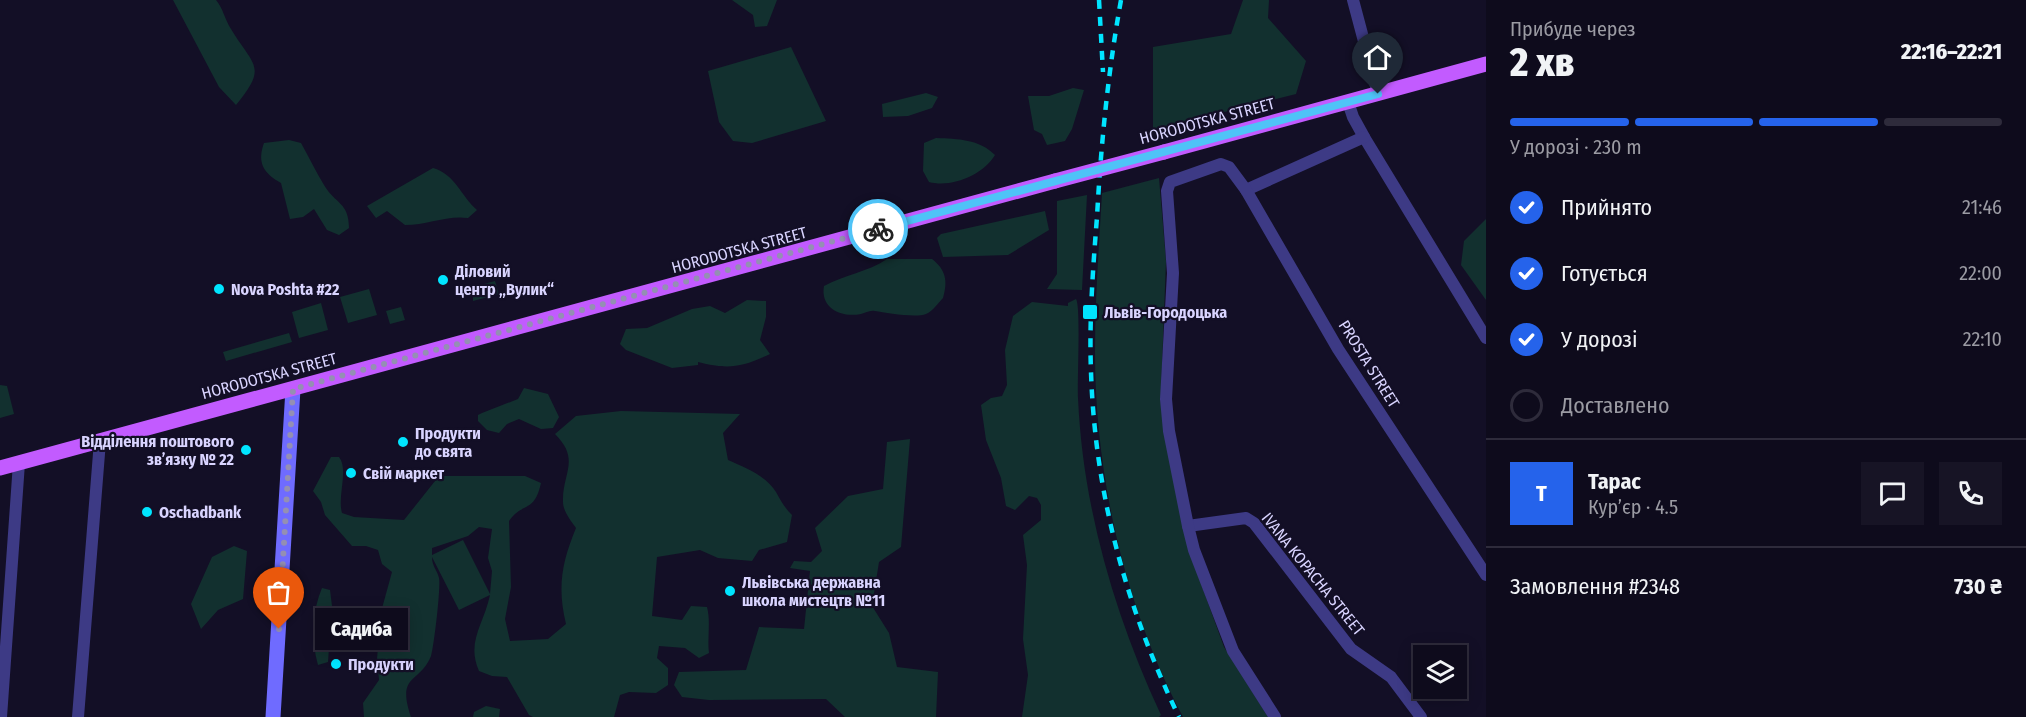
<!DOCTYPE html>
<html lang="uk">
<head>
<meta charset="utf-8">
<style>
  :root { --surface:#0e0b1c; --page:#171425; --text:#f1f3f6; --muted:#9b9ba3; --line:#2e2b3b; --accent:#2563eb }
  body { margin:0; font-family:"Fira Sans Condensed",sans-serif; background:var(--page); color:var(--text); height:100vh; display:flex; flex-direction:column; font-size:22px; white-space:nowrap }
  * { box-sizing:border-box; margin:0 }
  p { font-size:20px; color:var(--muted) }
  .icon { flex:none; width:33px; height:33px; fill:none; stroke:currentColor; stroke-width:2; stroke-linecap:round; stroke-linejoin:round }
  .map { position:relative; flex:1; overflow:hidden }
  .sheet { display:flex; flex-direction:column; background:var(--surface); width:540px }
  .sheet>* { flex:none }
  .buttons { position:absolute; left:1413px; top:645px; display:grid; gap:12px }
  .buttons a { display:grid; place-items:center; width:54px; height:54px; border-radius:0px; background:var(--surface); box-shadow:0 3px 15px #0003,0 0 0 2px var(--line); font-size:30px }
  .pin { position:absolute; display:grid; place-items:center; width:51px; height:51px; color:#fff; margin:-62px -26px; border-radius:50% 50% 50% 0; rotate:-45deg; box-shadow:0 0 6px #0007 }
  .pin .icon { rotate:45deg }
  .courier { position:absolute; display:grid; place-items:center; width:60px; height:60px; margin:-30px; border:4px solid #4fc3f7; border-radius:50%; background:#fff; color:#222; box-shadow:0 2px 8px #0007 }
  .bubble { position:absolute; height:42px; border-radius:0px; background:var(--surface); box-shadow:0 3px 15px #0003,0 0 0 2px var(--line); font-size:20px; font-weight:800; line-height:42px; text-align:center }
  .summary em { font-style:normal; font-weight:800 }
  .summary div { display:flex; flex-direction:column-reverse }
  .summary { display:flex; align-items:center; justify-content:space-between; height:102px; padding:0 24px }
  h1 { font-size:39px; font-weight:800; line-height:45px }
  .bar { display:grid; grid-template-columns:repeat(4,1fr); gap:9px 6px; align-content:center; height:72px; padding:0 24px }
  .bar i { height:8px; border-radius:4px; background:var(--line) }
  .bar .selected { background:var(--accent) }
  .bar p { grid-column:span 4 }
  .line { display:flex; align-items:center; gap:15px; padding:0 24px; border-top:2px solid var(--line) }
  .line div { flex:1 }
  .round { display:grid; place-items:center; flex:none; width:63px; height:63px; border-radius:0px; background:var(--page) }
  ol { padding:0 24px; list-style:none }
  li { display:flex; align-items:center; gap:18px; height:66px }
  li p { margin-inline-start:auto }
  li .icon { padding:6px; border-radius:50%; background:var(--accent); color:#fff; stroke-width:4 }
  li:last-child { color:var(--muted) }
  li i { width:33px; height:33px; border:3px solid var(--line); border-radius:50% }
  main { display:flex; flex:1; min-height:0 }
  .map>svg:first-child { display:block }
</style>
</head>
<body>
<main>
<div class="map">
<svg width="1486" height="717" viewBox="0 0 1486 717">
  <rect width="100%" height="100%" fill="#130f26"/>
  <g fill="#12302f" fill-rule="evenodd">
    <path d="M 173,0 L 216,0 C 223,8 225,20 231,29 C 254,67 268,66 236,105 L 219,87 Z"/>
    <polygon points="732,0 777,0 767,26 755,27 753,15"/>
    <polygon points="1243,0 1269,0 1268,18 1306,61 1296,94 1153,130 1153,47 1231,34"/>
    <polygon points="791,47 826,121 752,143 733,141 719,122 708,71"/>
    <polygon points="1073,88 1084,90 1072,129 1065,141 1047,145 1042,134 1034,130 1028,96 1049,96"/>
    <polygon points="926,93 938,97 932,108 908,116 883,117 882,104"/>
    <path d="M 936,138 C 958,139 979,139 995,155 C 983,175 952,188 929,182 L 923,171 L 924,143 Z"/>
    <path d="M 289,140 L 301,143 C 309,157 316,172 324,185 C 335,204 349,202 349,228 L 339,235 L 327,230 L 314,209 L 303,217 L 290,219 L 281,183 C 263,173 257,162 264,143 Z"/>
    <path d="M 433,168 C 455,174 461,196 477,210 L 468,218 C 447,215 427,225 405,225 L 387,211 L 376,218 L 367,206 Z"/>
    <path d="M 1159,178 L 1166,261 L 1161,391 L 1192,559 L 1224,647 L 1268,717 L 1183,717 C 1125,607 1095,477 1095,352 C 1095,299 1099,246 1102,193 Z"/>
    <polygon points="1087,195 1082,290 1047,289 1057,274 1057,201"/>
    <polygon points="1045,211 1049,230 1008,255 943,257 937,238 941,234"/>
    <polygon points="1486,219 1486,300 1461,265 1464,241"/>
    <path d="M 887,259 L 932,259 C 946,270 948,281 943,298 C 938,303 933,311 926,314 C 916,318 886,313 875,311 C 869,310 866,313 861,314 C 841,318 820,308 824,286 C 844,275 868,272 887,259 Z"/>
    <polygon points="495,281 499,294 473,301 473,287"/>
    <polygon points="369,289 377,315 348,323 340,297"/>
    <path d="M 1076,299 C 1081,306 1077,382 1078,398 C 1083,509 1115,616 1161,715 L 1159,717 L 1022,717 L 1028,675 L 1023,639 L 1027,565 L 1023,535 L 1041,520 L 1041,505 L 1037,498 L 1029,496 L 1015,510 L 1006,506 L 1001,478 L 986,440 L 981,405 L 991,398 L 1002,396 L 1007,385 L 1005,350 L 1013,316 L 1032,302 L 1068,306 L 1068,303 Z"/>
    <path d="M 747,300 L 766,301 L 766,317 L 760,340 L 770,354 C 742,367 729,370 698,362 L 698,365 L 672,368 L 626,350 L 620,344 L 626,329 L 647,328 L 692,309 L 710,306 L 725,313 Z"/>
    <polygon points="321,303 328,330 299,338 292,312"/>
    <polygon points="401,307 405,320 390,324 386,311"/>
    <polygon points="289,333 292,342 226,361 223,352"/>
    <polygon points="0,385 7,386 14,414 0,418"/>
    <polygon points="524,388 548,394 559,417 553,428 541,429 519,419 507,424 499,433 487,430 478,421 478,415 482,413 518,399"/>
    <path d="M 621,411 L 740,414 L 723,433 L 728,460 C 746,468 765,475 776,492 C 781,501 784,507 792,515 L 787,542 L 759,550 L 752,561 L 718,558 L 700,550 L 657,557 L 652,616 L 682,620 L 691,606 L 707,607 C 711,622 707,638 709,653 L 699,658 L 685,648 L 659,646 L 657,658 L 668,668 L 668,685 L 656,693 L 629,692 L 620,695 L 614,717 L 533,717 L 529,715 L 507,677 L 492,676 L 479,671 C 466,642 484,624 490,595 L 459,610 L 432,557 C 432,566 437,570 439,578 C 441,586 434,647 431,656 C 420,684 396,673 411,717 L 364,717 L 363,703 L 379,680 L 377,659 L 381,612 L 392,572 L 382,564 L 378,550 L 366,546 L 352,546 L 325,515 L 321,502 L 313,491 L 331,457 L 339,457 C 349,470 337,496 342,513 L 354,517 L 404,520 L 439,476 L 525,476 L 541,483 C 534,514 523,501 509,521 L 511,587 L 505,619 L 510,641 L 548,639 L 566,624 C 557,587 562,562 576,528 C 571,521 563,511 563,502 C 562,473 581,460 555,434 L 576,416 ZM 479,527 L 492,529 L 488,558 L 492,571 L 490,594 L 463,540 L 432,555 L 432,548 L 468,536 Z"/>
    <polygon points="910,439 901,547 879,562 872,606 889,633 897,667 938,672 936,717 845,717 826,699 709,700 682,697 674,685 679,672 746,670 759,627 804,629 810,571 790,568 794,561 811,562 822,551 815,528 848,496 883,489 887,442"/>
    <polygon points="234,546 247,551 243,599 218,610 201,629 191,604 212,557"/>
    <path d="M 322,588 L 330,590 L 332,606 L 328,662 L 318,665 C 311,641 312,611 322,588 Z"/>
    <polygon points="486,706 500,709 499,717 473,717 474,712"/>
  </g>
  <g fill="none" stroke-linecap="round" stroke-linejoin="round">
    <g stroke="#3d3a85" stroke-width="12">
      <polyline points="1353,0 1378,94"/>
      <polyline points="1348,102 1353,117 1364,137 1486,338"/>
      <polyline points="1246,190 1364,137"/>
      <polyline points="1188,526 1246,518 1254,523 1351,649 1391,677 1421,717"/>
      <polyline points="1,717 19,463"/>
      <polyline points="78,717 100,441"/>
      <polyline points="1275,717 1233,651 1194,550 1188,526 1169,431 1166,399 1173,273 1167,191 1170,182 1221,164 1229,167 1246,190 1338,349 1486,575"/>
    </g>
    <polyline stroke="#6f6bff" stroke-width="15" points="273,717 293,389"/>
    <g stroke="#c25bff" stroke-width="15">
      <polyline points="1164,152 1486,64"/>
      <polyline points="0,468 1055,181"/>
    </g>
    <g stroke="#00e5ff" stroke-width="4.5" stroke-dasharray="9 8" stroke-linecap="butt">
      <polyline points="1099,0 1103,72"/>
      <path d="M 1121,0 C 1108,72 1101,144 1097,217 C 1093,268 1089,320 1091,372 C 1095,494 1126,607 1179,717"/>
    </g>
    <polyline stroke="#c25bff" stroke-width="15" points="1055,181 1164,152"/>
  </g>
  <g fill="none" stroke-linecap="round" stroke-linejoin="round">
    <polyline stroke="#948fb3" stroke-width="6" stroke-dasharray="0 10.8" points="279,629 293,389 878,229"/>
    <polyline stroke="#4fc3f7" stroke-width="8" points="878,229 1378,94"/>
  </g>
  <g fill="#00e5ff" stroke="#130f26" stroke-width="2">
    <circle cx="443" cy="280" r="6"/>
    <circle cx="219" cy="289" r="6"/>
    <rect x="1082" y="304" width="16" height="16" rx="3"/>
    <circle cx="403" cy="442" r="6"/>
    <circle cx="246" cy="450" r="6"/>
    <circle cx="351" cy="473" r="6"/>
    <circle cx="147" cy="512" r="6"/>
    <circle cx="730" cy="591" r="6"/>
    <circle cx="336" cy="664" r="6"/>
  </g>
  <g text-anchor="middle" dominant-baseline="central" stroke-width="4.5" stroke-linejoin="round" paint-order="stroke">
    <g font-size="16" fill="#d9d4ff" stroke="#130f26">
      <text transform="translate(1207 121) rotate(-15)">HORODOTSKA STREET</text>
      <text transform="translate(739 250) rotate(-15)">HORODOTSKA STREET</text>
      <text transform="translate(1369 364) rotate(58)">PROSTA STREET</text>
      <text transform="translate(269 376) rotate(-15)">HORODOTSKA STREET</text>
      <text transform="translate(1313 574) rotate(51)">IVANA KOPACHA STREET</text>
    </g>
    <g font-size="16" font-weight="bold" fill="#d9d4ff" stroke="#130f26" text-anchor="start">
      <text x="455" y="271">Діловий<tspan x="455" dy="18">центр „Вулик“</tspan></text>
      <text x="231" y="289">Nova Poshta #22</text>
      <text x="1104" y="312">Львів-Городоцька</text>
      <text x="415" y="433">Продукти<tspan x="415" dy="18">до свята</tspan></text>
      <text x="234" y="441" text-anchor="end">Відділення поштового<tspan x="234" dy="18">зв’язку № 22</tspan></text>
      <text x="363" y="473">Свій маркет</text>
      <text x="159" y="512">Oschadbank</text>
      <text x="742" y="582">Львівська державна<tspan x="742" dy="18">школа мистецтв №11</tspan></text>
      <text x="348" y="664">Продукти</text>
    </g>
  </g>
</svg>
<div class="buttons">
<a><svg class="icon" aria-label="layers" viewBox="0 0 24 24"><path d="M12 4l9 5-9 5-9-5zM3 14l9 5 9-5"/></svg></a>
</div>
<div class="pin" style="left:279px;top:629px;background:#ea580c"><svg class="icon" aria-label="bag" viewBox="0 0 24 24"><path d="M5 8h14l-1 12H6zM9 8a3 3 0 0 1 6 0"/></svg></div>
<div class="pin" style="left:1378px;top:94px;background:#1f2937"><svg class="icon" aria-label="home" viewBox="0 0 24 24"><path d="M3 11l9-7 9 7M6 9v11h12V9"/></svg></div>
<div class="courier" style="left:878px;top:229px"><svg class="icon" aria-label="bike" viewBox="0 0 24 24"><circle cx="6" cy="16" r="4"/><circle cx="18" cy="16" r="4"/><path d="M6 16l4-8h5l3 8M10 8l3 8H6M13 5h3"/></svg></div>
<div class="bubble" style="left:315px;top:608px;width:93px">Садиба</div>
</div>
<section class="sheet">
<div class="summary"><div><h1>2 хв</h1><p>Прибуде через</p></div><em>22:16–22:21</em></div>
<div class="bar"><i class="selected"></i><i class="selected"></i><i class="selected"></i><i></i><p>У дорозі · 230 m</p></div>
<ol>
<li><svg class="icon" aria-label="check" viewBox="0 0 24 24"><path d="M5 12l5 5 9-10"/></svg>Прийнято<p>21:46</p></li>
<li><svg class="icon" aria-label="check" viewBox="0 0 24 24"><path d="M5 12l5 5 9-10"/></svg>Готується<p>22:00</p></li>
<li><svg class="icon" aria-label="check" viewBox="0 0 24 24"><path d="M5 12l5 5 9-10"/></svg>У дорозі<p>22:10</p></li>
<li><i></i>Доставлено</li>
</ol>
<div class="line" style="height:108px"><b class="round" style="background:var(--accent);color:#fff">Т</b><div><b>Тарас</b><p>Кур’єр · 4.5</p></div><a class="round"><svg class="icon" aria-label="chat" viewBox="0 0 24 24"><path d="M4 5h16v11H9l-5 4z"/></svg></a><a class="round"><svg class="icon" aria-label="phone" viewBox="0 0 24 24"><path d="M5 4h4l2 5-3 2q2 4 5 5l2-3 5 2v4C11 20 4 13 5 4z"/></svg></a></div>
<div class="line" style="height:78px"><div>Замовлення #2348</div><b>730 ₴</b></div>
</section>
</main>
</body>
</html>
